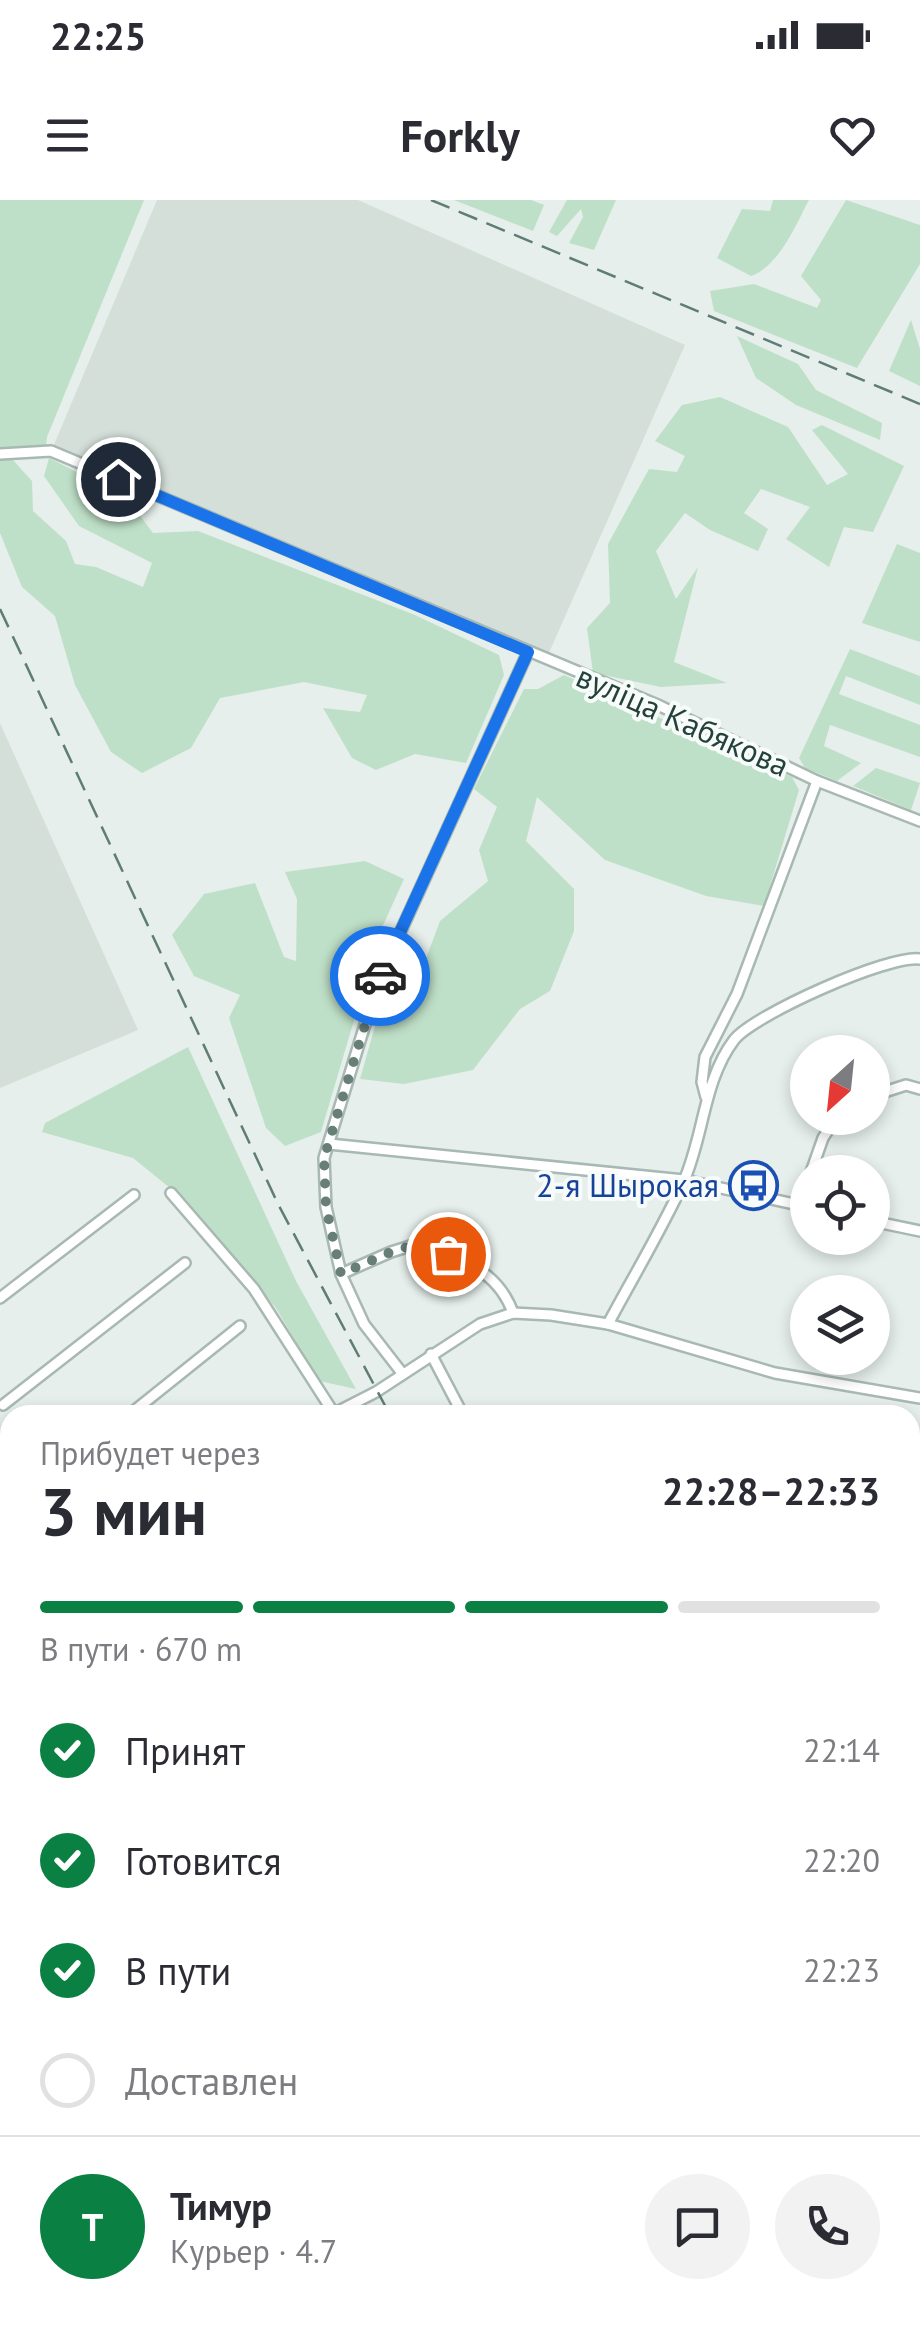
<!DOCTYPE html>
<html lang="ru">
<head>
<meta charset="utf-8">
<style>
  :root { --surface:#fff; --page:#f2f2f3; --text:#2b2b33; --muted:#7c7c81; --line:#e1e1e2; --accent:#0b8043 }
  body { margin:0; font-family:"PT Sans",sans-serif; background:var(--page); color:var(--text); height:100vh; display:flex; flex-direction:column; font-size:38px; white-space:nowrap }
  * { box-sizing:border-box; margin:0 }
  p { font-size:32px; color:var(--muted) }
  .icon { flex:none; width:55px; height:55px; fill:none; stroke:currentColor; stroke-width:2; stroke-linecap:round; stroke-linejoin:round }
  .map { position:relative; flex:1; overflow:hidden }
  .details { position:absolute; left:0px; top:1205px; width:920px; height:932px; display:flex; flex-direction:column; background:var(--surface); border-radius:30px 30px 0 0; box-shadow:0 5px 15px #0003 }
  .details>* { flex:none }
  .needle { width:65px; rotate:207deg }
  .buttons { position:absolute; left:790px; top:835px; display:grid; gap:20px }
  .buttons a { display:grid; place-items:center; width:100px; height:100px; border-radius:50%; background:var(--surface); box-shadow:0 5px 15px #0003; font-size:50px }
  .pin { position:absolute; display:grid; place-items:center; width:85px; height:85px; color:#fff; margin:-42px; border:5px solid #fff; border-radius:50%; box-shadow:0 2px 10px #0007 }
  .courier { position:absolute; display:grid; place-items:center; width:100px; height:100px; margin:-50px; border:8px solid #1a73e8; border-radius:50%; background:#fff; color:#222; box-shadow:0 2px 12px #0007 }
  .head em { font-style:normal; font-weight:600 }
  .head div { display:flex; flex-direction:column-reverse }
  .head { display:flex; align-items:center; justify-content:space-between; height:170px; padding:0 40px }
  h1 { font-size:65px; font-weight:600; line-height:75px }
  .bar { display:grid; grid-template-columns:repeat(4,1fr); gap:15px 10px; align-content:center; height:120px; padding:0 40px }
  .bar i { height:12px; border-radius:8px; background:var(--line) }
  .bar .active { background:var(--accent) }
  .bar p { grid-column:span 4 }
  .line { display:flex; align-items:center; gap:25px; padding:0 40px; border-top:2px solid var(--line) }
  .line div { flex:1 }
  .round { display:grid; place-items:center; flex:none; width:105px; height:105px; border-radius:52px; background:var(--page) }
  ol { padding:0 40px; list-style:none }
  li { display:flex; align-items:center; gap:30px; height:110px }
  li p { margin-inline-start:auto }
  li .icon { padding:10px; border-radius:50%; background:var(--accent); color:#fff; stroke-width:4 }
  li:last-child { color:var(--muted) }
  li i { width:55px; height:55px; border:5px solid var(--line); border-radius:50% }
  .status { display:flex; justify-content:space-between; align-items:center; height:70px; padding:0 50px; background:var(--surface); direction:ltr }
  .status svg { height:28px; fill:currentColor }
  header { display:flex; justify-content:space-between; align-items:center; height:130px; padding:0 40px; background:var(--surface); font-size:45px; font-weight:600 }
  .map>svg:first-child { display:block }
</style>
</head>
<body>
<div class="status"><b>22:25</b><svg viewBox="0 0 49 12"><path d="M0 12V9h3v3zM5 12V6h3v6zM10 12V3h3v9zM15 12V0h3v12zM26 1h20v11H26zM47 4h2v5h-2z"/></svg></div>
<header><svg class="icon" aria-label="menu" viewBox="0 0 24 24"><path d="M4 6h16M4 12h16M4 18h16"/></svg>Forkly<svg class="icon" aria-label="heart" viewBox="0 0 24 24"><path d="M12 20l-8-8c-3-5 5-10 8-4 3-6 11-1 8 4z"/></svg></header>
<div class="map">
<svg width="920" height="2136" viewBox="0 0 920 2136">
  <rect width="100%" height="100%" fill="#e6efeb"/>
  <g fill="#d4dfda">
    <polygon points="157,0 358,0 685,145 548,455 53,247"/>
    <polygon points="0,523 138,830 0,888"/>
    <polygon points="315,2128 469,2128 445,2136 315,2136"/>
  </g>
  <g fill="#bfe0c8">
    <polygon points="0,0 144,0 47,237 46,246 0,248"/>
    <polygon points="454,0 531,0 544,5 533,31"/>
    <polygon points="567,0 616,0 594,50 569,43 583,17 581,9 557,36 549,32"/>
    <path d="M 773,0 L 809,0 C 795,26 780,65 751,76 L 717,58 L 742,9 L 770,11 Z"/>
    <polygon points="846,0 920,25 920,64 857,168 714,111 710,91 754,84 817,108 821,100 801,76"/>
    <polygon points="911,120 920,149 920,186 889,171"/>
    <polygon points="737,136 798,164 816,190 882,223 880,240 796,205 756,178"/>
    <polygon points="720,197 788,227 827,285 848,274 812,230 822,225 904,266 873,332 844,327 829,367 786,339 810,307 761,289 744,313 768,329 758,351 710,330 685,313 656,351 676,399 698,367 674,462 727,483 661,487 593,473 587,428 610,403 608,344 649,269 677,272 685,256 655,241 682,205"/>
    <polygon points="49,258 126,297 153,333 198,331 415,415 499,455 504,475 466,563 415,554 376,570 352,558 323,508 360,512 367,495 304,482 220,498 191,548 142,573 111,552 75,485 55,416 22,387 0,333 0,260 12,259 32,281 33,311 66,341 75,364 96,367 143,387 152,363 79,326 44,276"/>
    <polygon points="897,344 920,353 920,442 862,423"/>
    <polygon points="850,449 920,476 920,505 846,476 839,494 920,525 920,557 830,525 824,546 861,563 837,581 805,568 799,558"/>
    <polygon points="564,475 792,577 799,590 764,706 706,696 605,660 537,597 526,641 574,689 574,731 550,791 520,809 473,870 404,884 360,879 388,780 422,769 440,721 488,681 479,650 497,607 474,589 524,489 538,489"/>
    <polygon points="876,568 920,583 911,610 853,586"/>
    <polygon points="365,661 404,679 361,774 362,793 321,932 285,946 266,928 229,818 240,795 194,776 172,735 204,694 255,683 284,757 296,761 297,699 285,672"/>
    <polygon points="188,847 296,1081 356,1189 319,1181 276,1108 186,1001 133,958 42,932 45,923"/>
    <polygon points="10,1233 10,1365 0,1374 0,1241"/>
    <polygon points="153,2128 315,2128 315,2136 169,2136"/>
  </g>
  <polygon fill="#8ec9d4" points="0,1832 10,1835 10,1895 1,1897"/>
  <g fill="none" stroke-linecap="round" stroke-linejoin="round">
    <defs>
      <g id="minor">
        <polyline points="0,254 51,251 660,506 817,581 920,621"/>
        <polyline points="872,896 906,885 920,889"/>
        <polyline points="706,897 702,882 705,857 737,794 817,581"/>
        <polyline points="329,944 684,980 808,1007"/>
        <polyline points="811,972 823,938 836,918"/>
        <polyline points="171,993 254,1089 335,1215"/>
        <polyline points="800,1005 808,981"/>
        <polyline points="872,1021 920,1031"/>
        <path d="M 341,1074 L 391,1052 L 423,1042 C 461,1060 498,1070 513,1113"/>
        <polyline points="0,1098 134,995"/>
        <path d="M 608,1124 C 633,1077 661,1031 683,983 C 704,937 703,881 734,840 C 753,815 890,754 920,759"/>
        <polyline points="431,1154 463,1215"/>
        <polyline points="402,1173 364,1124 341,1074 326,1007 324,958 379,779 528,452"/>
        <polyline points="3,1205 185,1063"/>
        <polyline points="129,1215 240,1126"/>
        <polyline points="331,1215 376,1192 480,1124 513,1113 551,1115 608,1124 775,1173 920,1198"/>
        <polyline points="910,1319 920,1296"/>
        <polyline points="910,1346 920,1350"/>
        <polyline points="910,1463 920,1467"/>
        <polyline points="1,1467 10,1481"/>
        <polyline points="910,1558 920,1563"/>
        <polyline points="0,1598 10,1603"/>
        <polyline points="910,1662 920,1666"/>
        <polyline points="0,1691 10,1695"/>
        <polyline points="0,1810 10,1811"/>
        <polyline points="910,1902 920,1916"/>
        <polyline points="0,1974 10,1972"/>
        <polyline points="910,2070 920,2085"/>
        <polyline points="910,2104 920,2102"/>
        <polyline points="910,2124 920,2134"/>
        <polyline points="23,2128 39,2136"/>
        <polyline points="6,2136 10,2124"/>
        <polyline points="57,2136 74,2128"/>
        <polyline points="536,2136 539,2128"/>
        <polyline points="650,2136 650,2128"/>
      </g>
    </defs>
    <use href="#minor" stroke="#a8b8b2" stroke-width="14"/>
    <use href="#minor" stroke="#fff" stroke-width="9"/>
    <g stroke="#5f7d75" stroke-width="2.5" stroke-dasharray="20 10" stroke-linecap="butt">
      <polyline points="431,0 920,204"/>
      <polyline points="0,409 278,1004 390,1215"/>
      <polyline points="910,1990 920,2005"/>
    </g>
  </g>
  <g fill="none" stroke-linecap="round" stroke-linejoin="round">
    <polyline stroke="#687f78" stroke-width="10" stroke-dasharray="0 18" points="380,776 324,958 326,1007 341,1074 391,1052 423,1042 448,1054"/>
    <polyline stroke="#1a73e8" stroke-width="12" points="118,279 528,452 380,776"/>
  </g>
  <defs>
    <symbol id="bus-ring" viewBox="-11 -11 22 22"><circle r="9.5" fill="#f7fbf9" stroke="#1a4fb4" stroke-width="1.5"/><path d="M-5-6H5V4H4V6H2V4H-2V6H-4V4H-5ZM-3.5-4V0h7V-4ZM-3.5 1.2v1.5H-2V1.2ZM2 1.2v1.5H3.5V1.2Z" fill="#1a4fb4"/></symbol>
  </defs>
  <g fill-rule="evenodd">
    <use href="#bus-ring" x="726" y="958" width="55" height="55"/>
  </g>
  <g text-anchor="middle" dominant-baseline="central" stroke-width="8" stroke-linejoin="round" paint-order="stroke">
    <g font-size="32" fill="#24423a" stroke="#f7fbf9">
      <text transform="translate(683 520) rotate(24)">вуліца Кабякова</text>
    </g>
    <g font-size="32" fill="#164399" stroke="#f7fbf9" text-anchor="end">
      <text x="719" y="985">2-я Шырокая</text>
    </g>
  </g>
</svg>
<div class="buttons">
<a><svg class="needle" viewBox="-14 -14 28 28"><path d="M0-13l5 13h-10z" fill="#e53935"/><path d="M0 13l5-13h-10z" fill="#7c7c81"/></svg></a>
<a><svg class="icon" aria-label="locate" viewBox="0 0 24 24"><circle cx="12" cy="12" r="6"/><path d="M12 2v4M12 18v4M2 12h4M18 12h4"/></svg></a>
<a><svg class="icon" aria-label="layers" viewBox="0 0 24 24"><path d="M12 4l9 5-9 5-9-5zM3 14l9 5 9-5"/></svg></a>
</div>
<div class="pin" style="left:448px;top:1054px;background:#ea580c"><svg class="icon" aria-label="bag" viewBox="0 0 24 24"><path d="M5 8h14l-1 12H6zM9 8a3 3 0 0 1 6 0"/></svg></div>
<div class="pin" style="left:118px;top:279px;background:#1f2937"><svg class="icon" aria-label="home" viewBox="0 0 24 24"><path d="M3 11l9-7 9 7M6 9v11h12V9"/></svg></div>
<div class="courier" style="left:380px;top:776px"><svg class="icon" aria-label="car" viewBox="0 0 24 24"><path d="M5 17H2v-5l4-1 3-4h7l3 4 3 1v5h-3M9 17h6M6 11h13"/><circle cx="7" cy="17" r="2"/><circle cx="17" cy="17" r="2"/></svg></div>
<section class="details">
<div class="head"><div><h1>3 мин</h1><p>Прибудет через</p></div><em>22:28–22:33</em></div>
<div class="bar"><i class="active"></i><i class="active"></i><i class="active"></i><i></i><p>В пути · 670 m</p></div>
<ol>
<li><svg class="icon" aria-label="check" viewBox="0 0 24 24"><path d="M5 12l5 5 9-10"/></svg>Принят<p>22:14</p></li>
<li><svg class="icon" aria-label="check" viewBox="0 0 24 24"><path d="M5 12l5 5 9-10"/></svg>Готовится<p>22:20</p></li>
<li><svg class="icon" aria-label="check" viewBox="0 0 24 24"><path d="M5 12l5 5 9-10"/></svg>В пути<p>22:23</p></li>
<li><i></i>Доставлен</li>
</ol>
<div class="line" style="height:180px"><b class="round" style="background:var(--accent);color:#fff">Т</b><div><b>Тимур</b><p>Курьер · 4.7</p></div><a class="round"><svg class="icon" aria-label="chat" viewBox="0 0 24 24"><path d="M4 5h16v11H9l-5 4z"/></svg></a><a class="round"><svg class="icon" aria-label="phone" viewBox="0 0 24 24"><path d="M5 4h4l2 5-3 2q2 4 5 5l2-3 5 2v4C11 20 4 13 5 4z"/></svg></a></div>
</section>
</div>
</body>
</html>
